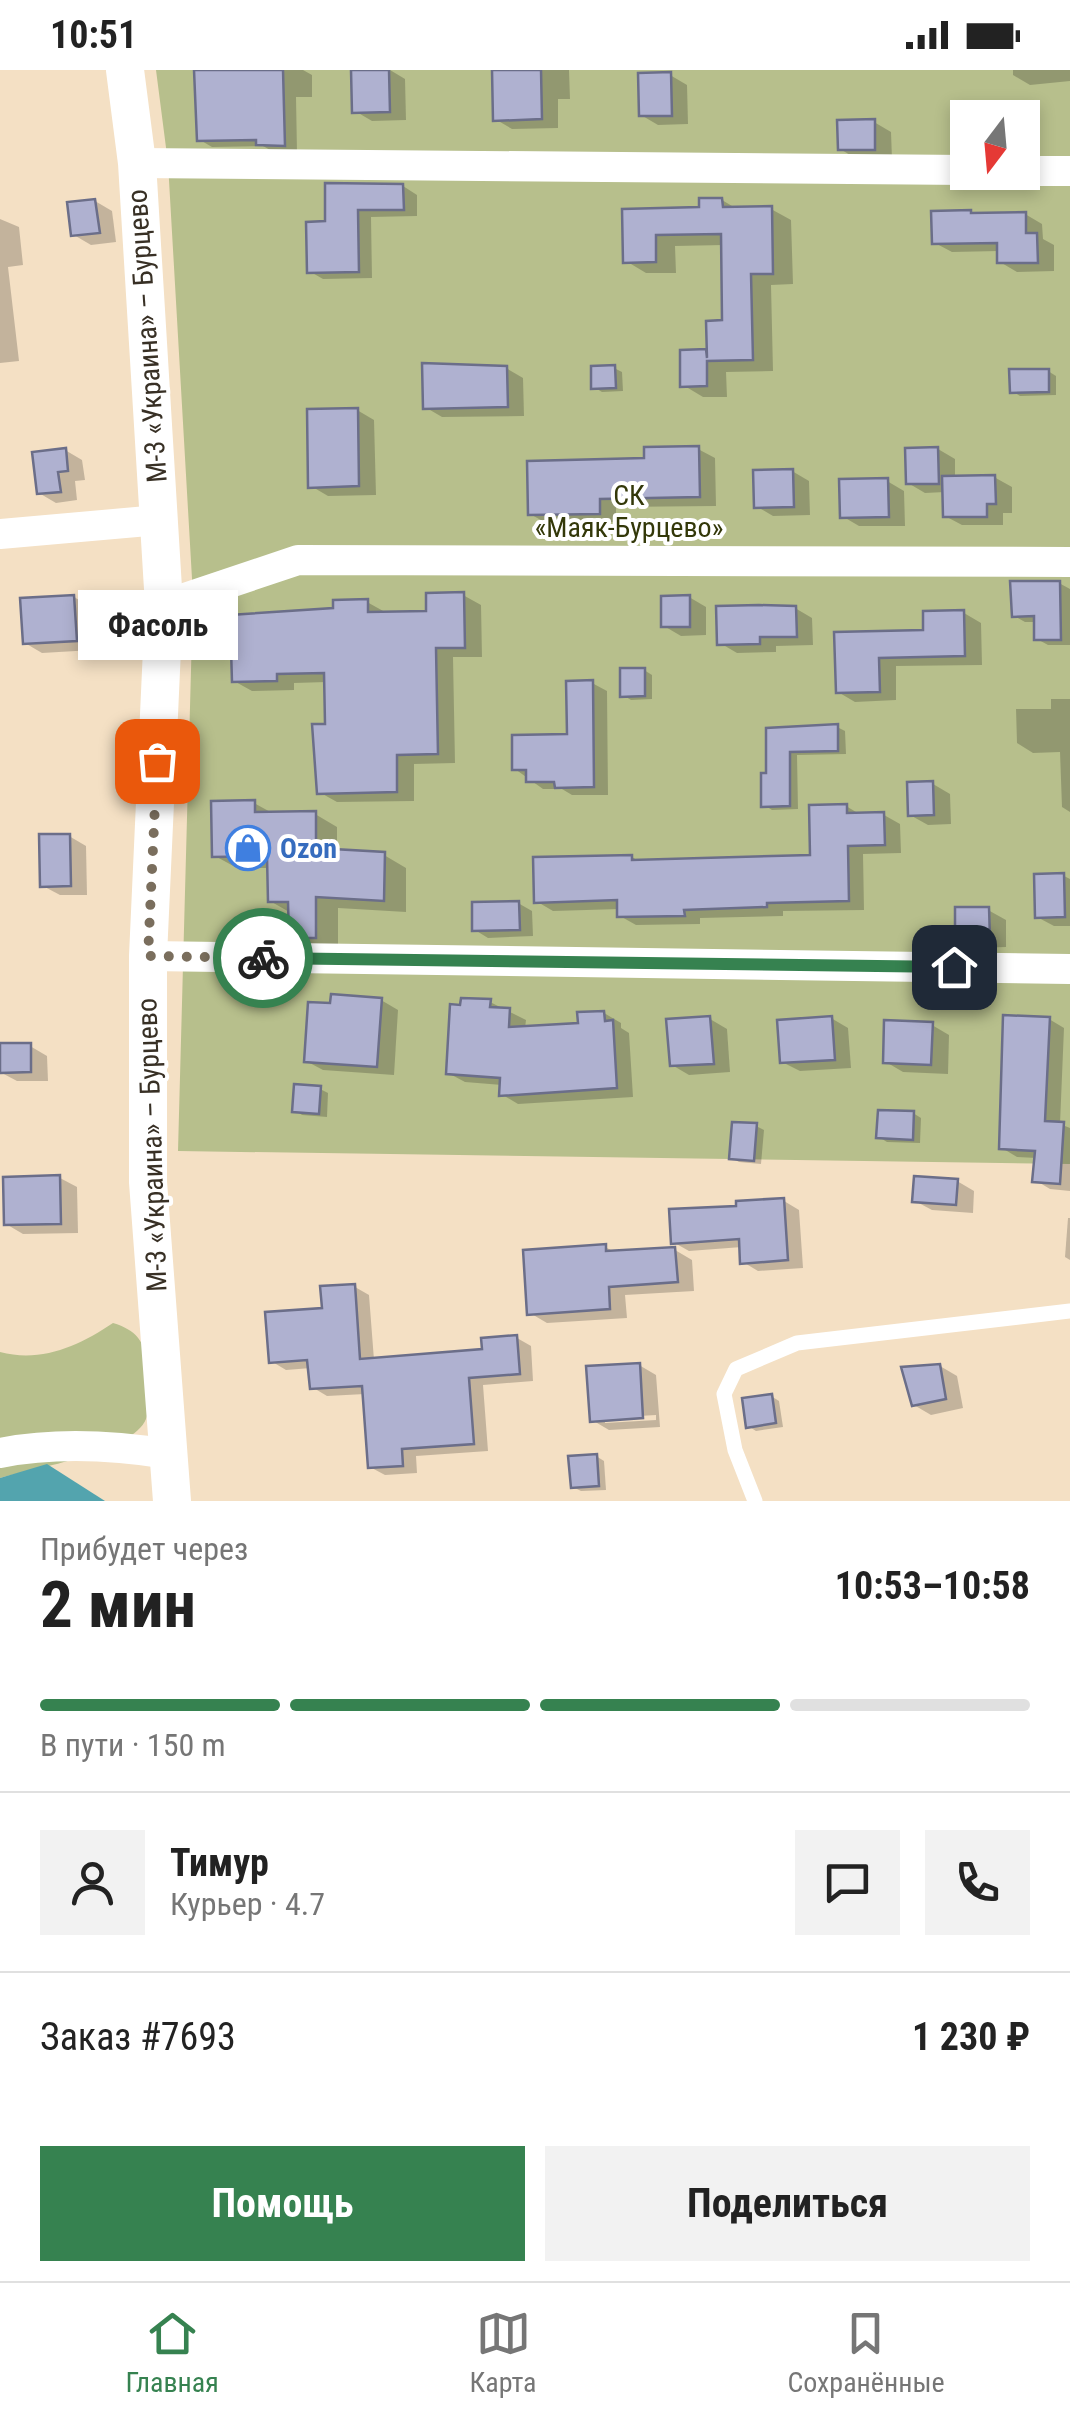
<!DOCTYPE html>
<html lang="ru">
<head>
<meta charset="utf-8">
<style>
  :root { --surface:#fff; --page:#f2f2f2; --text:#222; --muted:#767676; --line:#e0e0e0; --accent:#368250 }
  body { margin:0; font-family:"Roboto Condensed",sans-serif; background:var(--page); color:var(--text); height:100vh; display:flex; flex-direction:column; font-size:38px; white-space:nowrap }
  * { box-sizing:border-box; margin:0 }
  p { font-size:32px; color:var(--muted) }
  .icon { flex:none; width:55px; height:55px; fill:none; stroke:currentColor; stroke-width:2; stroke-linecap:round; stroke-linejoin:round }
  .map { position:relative; height:1431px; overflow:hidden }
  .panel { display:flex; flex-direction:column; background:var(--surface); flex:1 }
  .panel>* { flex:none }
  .needle { width:65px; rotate:196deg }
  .controls { position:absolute; left:950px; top:30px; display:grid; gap:20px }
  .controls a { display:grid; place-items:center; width:90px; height:90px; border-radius:0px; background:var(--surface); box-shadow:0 5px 15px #0003; font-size:50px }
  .pin { position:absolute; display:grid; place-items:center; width:85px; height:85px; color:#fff; margin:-42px; border-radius:20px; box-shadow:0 5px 15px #0006 }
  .courier { position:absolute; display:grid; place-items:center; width:100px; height:100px; margin:-50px; border:8px solid #368250; border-radius:50%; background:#fff; color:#222; box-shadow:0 2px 12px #0007 }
  .bubble { position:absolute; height:70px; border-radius:0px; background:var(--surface); box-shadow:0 5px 15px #0003; font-size:32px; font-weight:700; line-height:70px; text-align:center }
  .headline em { font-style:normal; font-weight:700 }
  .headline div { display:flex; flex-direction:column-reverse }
  .headline { display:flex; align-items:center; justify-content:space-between; height:170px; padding:0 40px }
  h1 { font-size:65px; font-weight:700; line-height:75px }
  .bar { display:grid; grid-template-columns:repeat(4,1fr); gap:15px 10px; align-content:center; height:120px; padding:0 40px }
  .bar i { height:12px; border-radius:8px; background:var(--line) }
  .bar .active { background:var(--accent) }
  .bar p { grid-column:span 4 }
  .line { display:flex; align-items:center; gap:25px; padding:0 40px; border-top:2px solid var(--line) }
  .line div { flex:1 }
  .round { display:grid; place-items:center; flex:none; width:105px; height:105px; border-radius:0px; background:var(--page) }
  .action { display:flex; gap:20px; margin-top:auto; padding:20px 40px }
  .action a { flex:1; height:115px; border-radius:0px; background:var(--accent); color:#fff; font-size:40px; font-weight:700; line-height:115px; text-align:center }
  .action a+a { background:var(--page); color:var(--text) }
  .status { display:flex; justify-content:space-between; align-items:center; height:70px; padding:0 50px; background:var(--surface); direction:ltr }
  .status svg { height:28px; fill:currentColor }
  .dock { display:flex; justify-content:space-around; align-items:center; height:140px; border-top:2px solid var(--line); background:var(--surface); font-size:28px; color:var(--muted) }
  .dock a { display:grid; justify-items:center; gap:5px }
  .dock .active { color:var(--accent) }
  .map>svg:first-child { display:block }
</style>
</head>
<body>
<div class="status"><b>10:51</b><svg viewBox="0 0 49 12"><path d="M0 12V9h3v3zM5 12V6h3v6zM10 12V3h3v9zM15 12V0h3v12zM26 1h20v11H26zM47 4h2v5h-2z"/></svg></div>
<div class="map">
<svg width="1070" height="1431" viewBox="0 0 1070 1431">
  <rect width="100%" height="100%" fill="#f4e0c4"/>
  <g fill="#b7bf8c" fill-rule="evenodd">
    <path d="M 156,0 L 1070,0 L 1070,1094 L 178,1081 L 193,526 L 168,93 ZM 968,48 L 1022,48 L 1022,102 L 968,102 Z"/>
    <path d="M 113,1253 C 136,1260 145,1271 148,1296 C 149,1312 153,1333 146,1349 C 133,1382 35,1398 0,1408 L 0,1282 C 41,1293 79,1276 113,1253 Z"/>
  </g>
  <polygon fill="#53a4ae" points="47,1394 105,1431 0,1431 0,1408"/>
  <g fill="#0003" fill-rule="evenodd">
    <polygon points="197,0 303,0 312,5 312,27 296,27 297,82 272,81 263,76 212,77 200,70"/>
    <polygon points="354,0 390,0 405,9 406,50 372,51 355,41"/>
    <polygon points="494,0 569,0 570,29 558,29 558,58 512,59 495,49"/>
    <polygon points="1013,0 1070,0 1070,11 1030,15 1013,5"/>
    <polygon points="670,5 687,15 688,54 658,55 641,45"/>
    <polygon points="952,36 981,37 998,46 968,48 968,89 952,80"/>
    <polygon points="874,52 891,62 892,89 857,89 840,79"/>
    <polygon points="403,116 417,125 417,146 371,147 372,208 323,209 309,201 328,154"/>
    <polygon points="722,130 737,139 771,139 791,150 793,214 771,215 773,301 726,302 727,327 703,327 683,315 706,282 709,283 725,253 724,175 675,176 676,203 646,203 626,191 625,141 702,140"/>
    <polygon points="95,131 112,141 116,172 91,175 74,165"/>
    <polygon points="970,143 975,145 1025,144 1042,154 1043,169 1054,175 1054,201 1017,202 1000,192 999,181 952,182 935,173"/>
    <polygon points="0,149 19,157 23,195 8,197 19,291 0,293"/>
    <polygon points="506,298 523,308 524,346 442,347 425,337"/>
    <polygon points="614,298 622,302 623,321 602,322 594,317"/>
    <polygon points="1048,301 1056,306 1056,325 1020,326 1012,321"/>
    <polygon points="357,340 374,350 376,425 328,426 311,416"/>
    <polygon points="698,379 715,388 716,436 616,437 616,452 548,454 530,444 647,391"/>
    <polygon points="938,379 955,389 955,408 994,407 1012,417 1012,443 1003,443 1003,455 962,455 945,446 945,422 925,423 908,413"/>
    <polygon points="65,380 82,390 85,410 75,411 77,430 56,433 39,423"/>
    <polygon points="792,401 809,411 810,445 773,446 756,436"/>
    <polygon points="887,411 904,421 905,456 859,456 842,446"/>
    <polygon points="1059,513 1070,519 1070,575 1048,575 1037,569 1037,552 1025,552 1014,546"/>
    <polygon points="463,525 481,535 482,587 453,587 455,693 414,694 414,731 337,732 319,722 328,656 327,612 294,613 294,620 252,621 234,611 336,541 367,532 385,542 429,544"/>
    <polygon points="74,527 91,537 93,580 42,583 25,573"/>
    <polygon points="689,527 706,537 706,565 681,566 664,556"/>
    <polygon points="795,538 812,548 813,575 776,576 776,582 737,583 720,573"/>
    <polygon points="964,543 981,553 982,595 896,596 896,630 855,632 838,622 837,564 926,563"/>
    <polygon points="644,600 652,605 652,629 631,630 623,625"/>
    <polygon points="592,613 607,621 608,725 572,725 562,719 543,719 515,699 570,667"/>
    <polygon points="1051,629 1070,629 1070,742 1062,737 1060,682 1033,683 1017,673 1016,639 1051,639"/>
    <polygon points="837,657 845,661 846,684 797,685 798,739 772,740 764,735 768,705 768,661"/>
    <polygon points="933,714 950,724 951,754 928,755 910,745"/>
    <polygon points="254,733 274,744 315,744 337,757 337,782 384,785 406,798 406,842 338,838 338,879 313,879 291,867 291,843 270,831 270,798 237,798 215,786"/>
    <polygon points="846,736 861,745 884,745 900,754 901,783 863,784 864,840 783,841 783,846 700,848 700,854 636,855 620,846 620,839 553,841 536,831 632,787 640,792 812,788"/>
    <polygon points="69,766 86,776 87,825 60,825 43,816"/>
    <polygon points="1064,806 1070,809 1070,856 1054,856 1037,847"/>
    <polygon points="518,833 532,841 533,866 488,868 475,860"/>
    <polygon points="988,840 1006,850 1006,877 975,878 958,868"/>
    <polygon points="381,930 398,940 394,1005 323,1000 306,991"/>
    <polygon points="490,932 526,950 525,958 581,955 604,943 621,953 621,958 629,963 633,1027 518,1034 501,1024 502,1015 465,1012 448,1003"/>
    <polygon points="831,948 848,958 851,998 800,1001 782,992"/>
    <polygon points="710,949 727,959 730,1002 689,1005 672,995"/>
    <polygon points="1049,949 1064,958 1060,1054 1070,1058 1070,1121 1050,1119 1035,1110 1037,1088 1017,1087 1002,1078"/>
    <polygon points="932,955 949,965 948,1004 903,1002 886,992"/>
    <polygon points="0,976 30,976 47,986 48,1011 17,1011 0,1002"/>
    <polygon points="320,1019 328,1023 327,1047 302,1045 295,1040"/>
    <polygon points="913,1043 921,1048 920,1073 887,1072 879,1067"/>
    <polygon points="756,1056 764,1060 761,1094 739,1092 732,1088"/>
    <polygon points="60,1108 77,1117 78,1163 23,1164 6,1154"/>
    <polygon points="957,1111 974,1121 973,1143 932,1140 915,1131"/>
    <polygon points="784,1131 799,1140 803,1198 758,1201 743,1192 742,1177 689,1181 673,1172 739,1138"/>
    <polygon points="1068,1148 1070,1148 1070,1190 1065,1187"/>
    <polygon points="605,1177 617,1183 675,1180 692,1190 694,1221 625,1225 627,1248 547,1253 530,1243"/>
    <polygon points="355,1217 369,1225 374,1290 485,1282 517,1268 531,1276 533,1311 483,1315 488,1381 416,1386 417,1403 385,1405 370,1397 365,1324 327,1326 312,1317 311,1298 286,1300 271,1291 325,1240"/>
    <path d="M 639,1295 L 656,1305 L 660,1357 L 609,1360 L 592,1350 ZM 656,1345 L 656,1350 L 605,1353 L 605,1348 Z"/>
    <polygon points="940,1296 957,1306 963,1338 931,1345 914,1335"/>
    <polygon points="771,1326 779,1331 783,1357 756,1361 748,1356"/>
    <polygon points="596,1386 604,1391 606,1420 581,1421 573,1417"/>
  </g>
  <g fill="#afb1d0" stroke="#6b6e89" stroke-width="2.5">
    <polygon points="194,0 283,0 285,76 256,75 256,70 197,71"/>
    <polygon points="351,0 389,0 390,42 352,43"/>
    <polygon points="492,0 541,0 542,49 493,51"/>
    <polygon points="671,2 672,46 639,46 638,3"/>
    <polygon points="875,49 875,80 838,80 837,50"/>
    <polygon points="325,113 403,114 404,140 358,140 359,202 307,203 306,152 325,151"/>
    <polygon points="699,128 722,128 723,137 772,136 773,204 751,204 753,290 707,291 707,316 680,317 680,280 706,279 707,288 706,251 722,250 721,164 656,165 656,192 623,193 622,139 699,137"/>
    <polygon points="95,129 100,163 71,166 67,132"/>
    <polygon points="971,140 971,143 1026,142 1026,163 1037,163 1038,193 997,193 997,173 932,174 931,141"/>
    <polygon points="422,293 507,296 508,337 423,339"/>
    <polygon points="615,295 616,318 591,319 591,296"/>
    <polygon points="1009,299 1049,299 1049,322 1010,323"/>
    <polygon points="358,338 359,416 308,418 307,339"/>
    <polygon points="699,376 700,427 600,429 600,444 528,445 527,391 644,388 644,377"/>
    <polygon points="938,377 939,414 906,414 905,378"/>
    <polygon points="66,378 68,401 58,402 61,422 37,424 32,382"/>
    <polygon points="793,399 794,437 754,438 753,400"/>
    <polygon points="995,405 996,434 987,434 987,447 943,447 942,406"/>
    <polygon points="888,408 889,447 840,448 839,409"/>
    <polygon points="1010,511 1060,511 1061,570 1034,570 1034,546 1012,547"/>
    <polygon points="464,522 465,578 436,578 438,684 397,685 397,722 317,724 312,654 325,654 324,603 277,604 277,611 232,612 230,545 333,538 333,530 368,529 368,542 426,541 426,523"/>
    <polygon points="74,525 77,571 23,574 20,528"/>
    <polygon points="690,525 690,557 661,557 661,526"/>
    <polygon points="759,535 796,536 797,567 760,567 760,574 717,575 716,536"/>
    <polygon points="964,540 965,586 879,588 880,622 836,623 834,562 923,560 923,541"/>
    <polygon points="620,598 645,598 645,626 620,627"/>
    <polygon points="593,610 594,717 555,718 554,712 526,712 526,700 512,700 512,665 567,664 566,611"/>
    <polygon points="838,654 838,681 790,682 790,736 761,737 761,703 766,703 766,658"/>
    <polygon points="933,711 934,745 908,746 907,712"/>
    <polygon points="255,730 255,742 316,741 316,778 385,782 384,831 316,827 316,868 289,868 288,832 268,832 267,786 212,787 211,731"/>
    <polygon points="847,734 847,743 884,742 885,775 848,776 849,831 767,833 767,837 684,840 685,846 617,847 617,830 534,833 533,787 632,785 632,790 810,785 809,735"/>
    <polygon points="39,764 70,764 71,816 40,817"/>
    <polygon points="1064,803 1065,847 1035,848 1034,804"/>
    <polygon points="519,831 520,860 472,861 472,832"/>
    <polygon points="955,837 989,837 990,869 955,869"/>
    <polygon points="331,924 382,928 377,997 304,992 308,932 330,933"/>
    <polygon points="461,928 491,929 490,937 510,938 509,957 578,953 577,942 604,941 605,951 613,950 617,1018 499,1026 500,1008 446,1004 450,934 460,935"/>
    <polygon points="1003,945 1050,947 1045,1051 1064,1052 1060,1114 1032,1112 1035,1081 999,1079"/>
    <polygon points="710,946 714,994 670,996 666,949"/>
    <polygon points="832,946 835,990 780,993 777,950"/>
    <polygon points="884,950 933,952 931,995 883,993"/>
    <polygon points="0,973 31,973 31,1002 0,1003"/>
    <polygon points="294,1014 321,1016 319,1044 292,1042"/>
    <polygon points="878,1040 914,1041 913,1070 876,1068"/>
    <polygon points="732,1052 757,1053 754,1091 729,1089"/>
    <polygon points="60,1105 61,1154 4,1155 3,1107"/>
    <polygon points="914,1106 958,1109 956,1135 912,1132"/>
    <polygon points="784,1128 788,1190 740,1194 739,1169 671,1174 669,1139 736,1136 736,1131"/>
    <polygon points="606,1174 606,1181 675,1177 678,1212 609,1217 610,1239 527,1245 523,1180"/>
    <polygon points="355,1214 360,1289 482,1279 481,1268 517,1265 520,1304 469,1308 474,1374 402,1379 403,1396 368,1398 362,1316 310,1319 307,1290 269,1293 265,1242 322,1238 320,1216"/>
    <polygon points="640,1293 643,1348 590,1352 586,1296"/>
    <polygon points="940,1294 946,1329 912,1336 901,1297"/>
    <polygon points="772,1324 776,1353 746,1358 742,1328"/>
    <polygon points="597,1384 599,1416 571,1418 568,1386"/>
  </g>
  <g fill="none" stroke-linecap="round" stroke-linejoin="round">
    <polyline stroke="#fff" stroke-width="15" points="755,1431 735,1380 724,1324 736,1299 797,1273 1070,1241"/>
    <g stroke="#fff" stroke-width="30">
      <polyline points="137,93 968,100"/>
      <polyline points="1022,101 1070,101"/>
      <polyline points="0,464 159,450"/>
      <polyline points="164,535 298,490 1070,492"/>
      <polyline points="148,886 1070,899"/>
      <path d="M 0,1383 C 56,1372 112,1375 168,1384"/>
    </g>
    <polyline stroke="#fff" stroke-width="38" points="125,0 137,93 164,535 148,886 148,1112 172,1431"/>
  </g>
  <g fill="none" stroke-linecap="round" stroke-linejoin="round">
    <polyline stroke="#7a6e5d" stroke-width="10" stroke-dasharray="0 18" points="157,691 148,886 263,888"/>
    <polyline stroke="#368250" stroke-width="12" points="263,888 954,897"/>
  </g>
  <defs>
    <symbol id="shop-ring" viewBox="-11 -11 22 22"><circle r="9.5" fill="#fff" stroke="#3f7fe0" stroke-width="1.5"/><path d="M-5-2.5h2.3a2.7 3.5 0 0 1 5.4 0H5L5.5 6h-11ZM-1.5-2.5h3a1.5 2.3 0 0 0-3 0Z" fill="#3f7fe0"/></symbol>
  </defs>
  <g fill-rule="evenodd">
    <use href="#shop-ring" x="223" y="753" width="50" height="50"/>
  </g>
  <g text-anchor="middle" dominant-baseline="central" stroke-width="8" stroke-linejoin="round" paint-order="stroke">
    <g font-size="28" fill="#383025" stroke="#fff">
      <text transform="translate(147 266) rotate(-94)">М-3 «Украина» – Бурцево</text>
      <text transform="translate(152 1075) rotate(-92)">М-3 «Украина» – Бурцево</text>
    </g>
    <g font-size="28" fill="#333809" stroke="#fff">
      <text x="629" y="425">СК<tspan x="629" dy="32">«Маяк-Бурцево»</tspan></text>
    </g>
    <g font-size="28" font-weight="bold" fill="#366cbe" stroke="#fff" text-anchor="start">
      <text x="280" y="778">Ozon</text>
    </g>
  </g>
</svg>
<div class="controls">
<a><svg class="needle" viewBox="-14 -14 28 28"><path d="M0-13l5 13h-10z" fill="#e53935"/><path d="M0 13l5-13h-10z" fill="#767676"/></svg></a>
</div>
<div class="pin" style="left:157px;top:691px;background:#ea580c"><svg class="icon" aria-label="bag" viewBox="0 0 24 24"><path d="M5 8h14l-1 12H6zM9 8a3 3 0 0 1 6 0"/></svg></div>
<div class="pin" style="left:954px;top:897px;background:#1f2937"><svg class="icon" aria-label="home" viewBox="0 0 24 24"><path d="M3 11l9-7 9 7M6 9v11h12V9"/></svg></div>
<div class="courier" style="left:263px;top:888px"><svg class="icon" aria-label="bike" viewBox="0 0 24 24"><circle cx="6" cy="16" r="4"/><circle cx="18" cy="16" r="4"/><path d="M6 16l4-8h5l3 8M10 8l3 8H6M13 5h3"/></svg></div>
<div class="bubble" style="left:78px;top:520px;width:160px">Фасоль</div>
</div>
<section class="panel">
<div class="headline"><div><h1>2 мин</h1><p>Прибудет через</p></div><em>10:53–10:58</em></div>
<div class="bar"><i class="active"></i><i class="active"></i><i class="active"></i><i></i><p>В пути · 150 m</p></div>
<div class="line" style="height:180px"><a class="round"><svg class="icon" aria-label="person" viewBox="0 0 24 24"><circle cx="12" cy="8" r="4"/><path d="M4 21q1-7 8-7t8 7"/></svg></a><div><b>Тимур</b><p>Курьер · 4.7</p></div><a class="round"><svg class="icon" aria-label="chat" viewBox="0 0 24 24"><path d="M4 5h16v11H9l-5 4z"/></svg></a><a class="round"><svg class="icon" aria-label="phone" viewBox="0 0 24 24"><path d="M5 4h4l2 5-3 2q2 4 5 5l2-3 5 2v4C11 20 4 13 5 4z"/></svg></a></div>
<div class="line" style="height:130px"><div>Заказ #7693</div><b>1 230 ₽</b></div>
<div class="action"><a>Помощь</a><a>Поделиться</a></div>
</section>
<nav class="dock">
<a class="active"><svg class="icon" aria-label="home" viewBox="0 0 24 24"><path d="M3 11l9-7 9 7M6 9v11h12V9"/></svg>Главная</a>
<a><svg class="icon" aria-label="map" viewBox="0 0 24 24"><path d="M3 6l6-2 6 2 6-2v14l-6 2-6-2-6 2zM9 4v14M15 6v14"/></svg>Карта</a>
<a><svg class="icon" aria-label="saved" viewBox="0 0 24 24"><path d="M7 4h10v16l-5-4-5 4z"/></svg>Сохранённые</a>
</nav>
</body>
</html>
